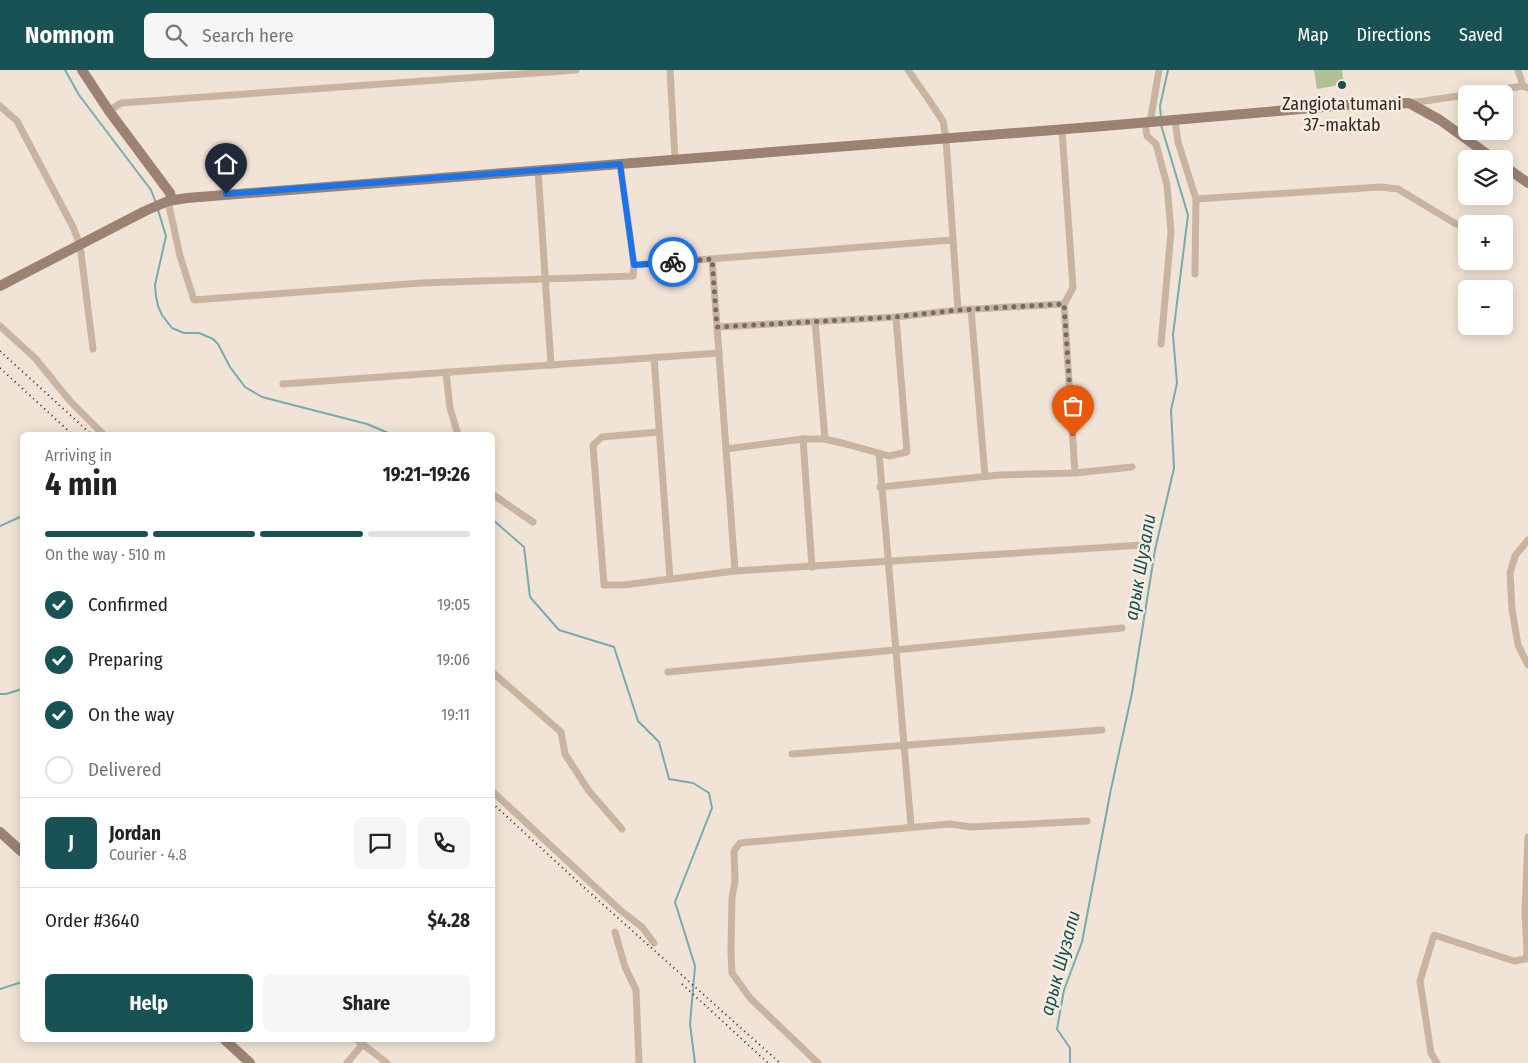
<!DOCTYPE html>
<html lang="en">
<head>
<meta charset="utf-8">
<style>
  :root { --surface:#fff; --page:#f6f6f6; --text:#222; --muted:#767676; --line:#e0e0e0; --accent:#195255 }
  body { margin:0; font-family:"Fira Sans Condensed",sans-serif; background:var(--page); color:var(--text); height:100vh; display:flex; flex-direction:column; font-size:19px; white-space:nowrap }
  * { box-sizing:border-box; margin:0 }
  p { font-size:16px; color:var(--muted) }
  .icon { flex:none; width:28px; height:28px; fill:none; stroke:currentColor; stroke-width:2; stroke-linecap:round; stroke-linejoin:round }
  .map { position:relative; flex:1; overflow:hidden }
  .details { position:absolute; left:20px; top:362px; width:475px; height:610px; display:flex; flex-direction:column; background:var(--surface); border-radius:8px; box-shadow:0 2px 12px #0003 }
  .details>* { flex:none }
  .controls { position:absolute; left:1458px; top:15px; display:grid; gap:10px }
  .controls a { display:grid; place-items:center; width:55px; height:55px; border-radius:8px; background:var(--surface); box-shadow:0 2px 12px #0003; font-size:25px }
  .pin { position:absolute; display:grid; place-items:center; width:42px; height:42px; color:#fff; margin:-51px -21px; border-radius:50% 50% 50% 0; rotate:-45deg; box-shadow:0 0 5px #0007 }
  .pin .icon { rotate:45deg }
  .courier { position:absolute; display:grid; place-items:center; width:50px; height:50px; margin:-25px; border:4px solid #1a73e8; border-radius:50%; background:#fff; color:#222; box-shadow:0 1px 6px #0007 }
  .summary em { font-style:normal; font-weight:700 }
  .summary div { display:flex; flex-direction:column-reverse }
  .summary { display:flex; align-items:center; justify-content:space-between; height:85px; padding:0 25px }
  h1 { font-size:32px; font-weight:700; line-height:38px }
  .bar { display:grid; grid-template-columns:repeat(4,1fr); gap:8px 5px; align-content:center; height:60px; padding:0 25px }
  .bar i { height:6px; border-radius:4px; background:var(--line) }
  .bar .selected { background:var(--accent) }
  .bar p { grid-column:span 4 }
  .line { display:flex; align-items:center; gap:12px; padding:0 25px; border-top:1px solid var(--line) }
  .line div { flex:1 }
  .round { display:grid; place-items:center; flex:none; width:52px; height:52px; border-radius:8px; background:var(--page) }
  ol { padding:0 25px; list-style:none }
  li { display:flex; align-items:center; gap:15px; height:55px }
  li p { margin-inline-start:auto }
  li .icon { padding:5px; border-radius:50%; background:var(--accent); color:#fff; stroke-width:4 }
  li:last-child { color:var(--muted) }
  li i { width:28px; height:28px; border:2px solid var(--line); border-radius:50% }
  .button { display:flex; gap:10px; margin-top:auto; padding:10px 25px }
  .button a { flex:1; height:58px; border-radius:8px; background:var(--accent); color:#fff; font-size:20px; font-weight:700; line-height:58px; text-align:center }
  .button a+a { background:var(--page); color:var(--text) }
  header { display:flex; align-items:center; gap:30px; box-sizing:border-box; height:70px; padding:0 25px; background:var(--accent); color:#fff }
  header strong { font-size:24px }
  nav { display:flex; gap:28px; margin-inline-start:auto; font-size:18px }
  .search { width:350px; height:45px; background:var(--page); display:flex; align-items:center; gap:12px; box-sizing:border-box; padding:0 18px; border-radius:8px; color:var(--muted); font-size:19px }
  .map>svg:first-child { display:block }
</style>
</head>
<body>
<header>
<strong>Nomnom</strong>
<div class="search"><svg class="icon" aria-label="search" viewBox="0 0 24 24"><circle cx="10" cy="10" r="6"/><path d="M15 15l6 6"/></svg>Search here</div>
<nav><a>Map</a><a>Directions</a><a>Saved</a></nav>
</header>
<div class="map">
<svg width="1528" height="993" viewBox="0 0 1528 993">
  <rect width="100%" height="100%" fill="#f1e4d6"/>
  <polygon fill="#b2c096" points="1314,0 1342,0 1344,14 1317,19"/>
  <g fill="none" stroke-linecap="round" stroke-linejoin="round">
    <g stroke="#74acaf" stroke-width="2">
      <polyline points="65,0 79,25 151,120 156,133"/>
      <polyline points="1161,48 1160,36 1168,0"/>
      <polyline points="158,140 166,166 155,215 156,226 158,236 162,245 172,258 184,263 199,263 213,269 218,274 230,297 245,317 262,327 367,354 393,365"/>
      <polyline points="492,449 524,477 530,527 559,560 614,577 638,651 659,672 669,709 693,713 709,723 712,738 675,832 695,896 690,954 695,993"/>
      <polyline points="0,456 22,446"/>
      <polyline points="0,624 6,624 22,619"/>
      <polyline points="0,919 22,912"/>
      <polyline points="1070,993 1070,978 1057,959 1064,920 1082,872 1111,719 1132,623 1155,480 1174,398 1171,340 1177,313 1173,265 1188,145 1161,55"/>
    </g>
    <g stroke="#c9b4a2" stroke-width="7">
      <polyline points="670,0 675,89"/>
      <polyline points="908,0 929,30 943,51 946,69 958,240"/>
      <polyline points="1518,0 1523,16"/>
      <polyline points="1472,24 1523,16 1528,18"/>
      <polyline points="1410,33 1466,25"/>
      <polyline points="0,36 17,51 73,157 80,175 93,279"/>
      <polyline points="109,41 121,33 576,0"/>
      <polyline points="1175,50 1178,72 1196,129 1195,204"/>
      <polyline points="1145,53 1147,66 1156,74 1167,115 1171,162 1161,274"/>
      <polyline points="1150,53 1159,0"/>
      <polyline points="1062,60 1073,218 1064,234 1075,403"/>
      <polyline points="538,100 551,295"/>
      <polyline points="1196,129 1380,117 1398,119 1456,154"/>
      <polyline points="168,131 180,186 194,230 421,213 633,206 634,195 620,94"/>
      <polyline points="712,189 735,501"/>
      <polyline points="634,195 952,170"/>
      <polyline points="971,239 985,406"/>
      <polyline points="815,251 825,369"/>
      <polyline points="0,256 35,288 70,331 104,365"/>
      <polyline points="717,257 896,247 958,240 1064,234"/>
      <polyline points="654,287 670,509"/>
      <polyline points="446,302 450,338 458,365"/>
      <polyline points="283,314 719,283"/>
      <polyline points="659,362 602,367 593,375 604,515 623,515 735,501 1143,475"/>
      <polyline points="803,369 812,497"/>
      <polyline points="726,379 803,369 825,369 846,374 889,386 907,382 896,247"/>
      <polyline points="879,383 911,756"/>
      <polyline points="880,417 1000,405 1075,403 1132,397"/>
      <polyline points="492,424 533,452"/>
      <polyline points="1528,470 1515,486 1510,503 1512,539 1518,575 1528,595"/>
      <polyline points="492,602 561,662 565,684 589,721 622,759"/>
      <polyline points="668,602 1122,558"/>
      <polyline points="792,684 1102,660"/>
      <polyline points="492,721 620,840 642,857 654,873"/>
      <polyline points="615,862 625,897 636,920 639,993"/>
      <polyline points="357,970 387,993"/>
      <polyline points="347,993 363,974"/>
      <polyline points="818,993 750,928 732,903 731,881 732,828 735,811 734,781 740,773 950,754 971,757 1087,751"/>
      <polyline points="1437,993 1431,983 1420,911 1434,865 1514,891 1526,889 1527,882 1525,841 1528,767"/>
    </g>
    <g stroke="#9c8273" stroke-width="10">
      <polyline points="82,0 109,41 170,123 172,130"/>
      <polyline points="1504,96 1528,113"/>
      <polyline points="0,216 145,141 168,131 187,128 1104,56 1358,34 1409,33 1440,50 1494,89"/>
      <polyline points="0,762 22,782"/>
      <polyline points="225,970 250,993"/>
    </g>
    <g stroke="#332925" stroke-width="2" stroke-dasharray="1 4" stroke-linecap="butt">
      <polyline points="0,281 92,365"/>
      <polyline points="0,298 73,365"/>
      <polyline points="492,733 589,822 780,993"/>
      <polyline points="682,914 768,993"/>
    </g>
  </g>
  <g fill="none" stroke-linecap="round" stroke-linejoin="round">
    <polyline stroke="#766a63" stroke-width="5" stroke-dasharray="0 9" points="673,192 712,189 717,257 896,247 958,240 1064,234 1073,366"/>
    <polyline stroke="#1a73e8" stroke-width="6" points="226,124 620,94 634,195 673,192"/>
  </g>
  <circle fill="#195255" stroke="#f9eee2" stroke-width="2" cx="1342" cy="15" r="5"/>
  <g text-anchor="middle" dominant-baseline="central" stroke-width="4.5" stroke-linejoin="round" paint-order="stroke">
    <g font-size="18" fill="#332925" stroke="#f9eee2">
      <text x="1342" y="34">Zangiota tumani<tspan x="1342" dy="21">37-maktab</tspan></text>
    </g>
    <g font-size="19" font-style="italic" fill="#195255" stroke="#f9eee2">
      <text transform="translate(1140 497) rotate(-80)">арык Шузали</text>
      <text transform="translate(1060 893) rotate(-75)">арык Шузали</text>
    </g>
  </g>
</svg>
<div class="controls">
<a><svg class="icon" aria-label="locate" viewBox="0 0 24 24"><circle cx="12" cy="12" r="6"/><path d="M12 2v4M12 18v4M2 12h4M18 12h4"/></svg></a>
<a><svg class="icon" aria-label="layers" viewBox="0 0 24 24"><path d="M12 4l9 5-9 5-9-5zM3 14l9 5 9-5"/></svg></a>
<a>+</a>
<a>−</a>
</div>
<div class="pin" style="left:1073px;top:366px;background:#ea580c"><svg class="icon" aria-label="bag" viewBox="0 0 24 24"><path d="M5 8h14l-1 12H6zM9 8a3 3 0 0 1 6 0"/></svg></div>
<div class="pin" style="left:226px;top:124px;background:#1f2937"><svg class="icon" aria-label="home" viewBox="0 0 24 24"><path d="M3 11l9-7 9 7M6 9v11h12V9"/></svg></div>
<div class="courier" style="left:673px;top:192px"><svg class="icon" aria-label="bike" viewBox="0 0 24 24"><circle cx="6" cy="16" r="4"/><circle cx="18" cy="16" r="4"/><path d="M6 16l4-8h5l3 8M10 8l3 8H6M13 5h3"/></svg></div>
<section class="details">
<div class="summary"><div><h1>4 min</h1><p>Arriving in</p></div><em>19:21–19:26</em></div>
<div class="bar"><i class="selected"></i><i class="selected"></i><i class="selected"></i><i></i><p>On the way · 510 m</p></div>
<ol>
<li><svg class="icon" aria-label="check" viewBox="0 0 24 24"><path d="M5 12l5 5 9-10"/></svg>Confirmed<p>19:05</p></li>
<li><svg class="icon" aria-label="check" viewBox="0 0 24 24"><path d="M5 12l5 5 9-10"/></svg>Preparing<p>19:06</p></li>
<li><svg class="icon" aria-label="check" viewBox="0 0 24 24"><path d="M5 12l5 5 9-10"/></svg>On the way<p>19:11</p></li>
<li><i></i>Delivered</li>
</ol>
<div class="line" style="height:90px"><b class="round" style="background:var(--accent);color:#fff">J</b><div><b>Jordan</b><p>Courier · 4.8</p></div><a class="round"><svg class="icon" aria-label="chat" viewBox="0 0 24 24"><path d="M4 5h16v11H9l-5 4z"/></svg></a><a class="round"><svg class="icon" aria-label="phone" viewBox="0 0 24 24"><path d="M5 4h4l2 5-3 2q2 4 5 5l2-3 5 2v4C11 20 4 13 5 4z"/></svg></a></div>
<div class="line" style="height:65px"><div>Order #3640</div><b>$4.28</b></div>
<div class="button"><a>Help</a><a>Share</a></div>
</section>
</div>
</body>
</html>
